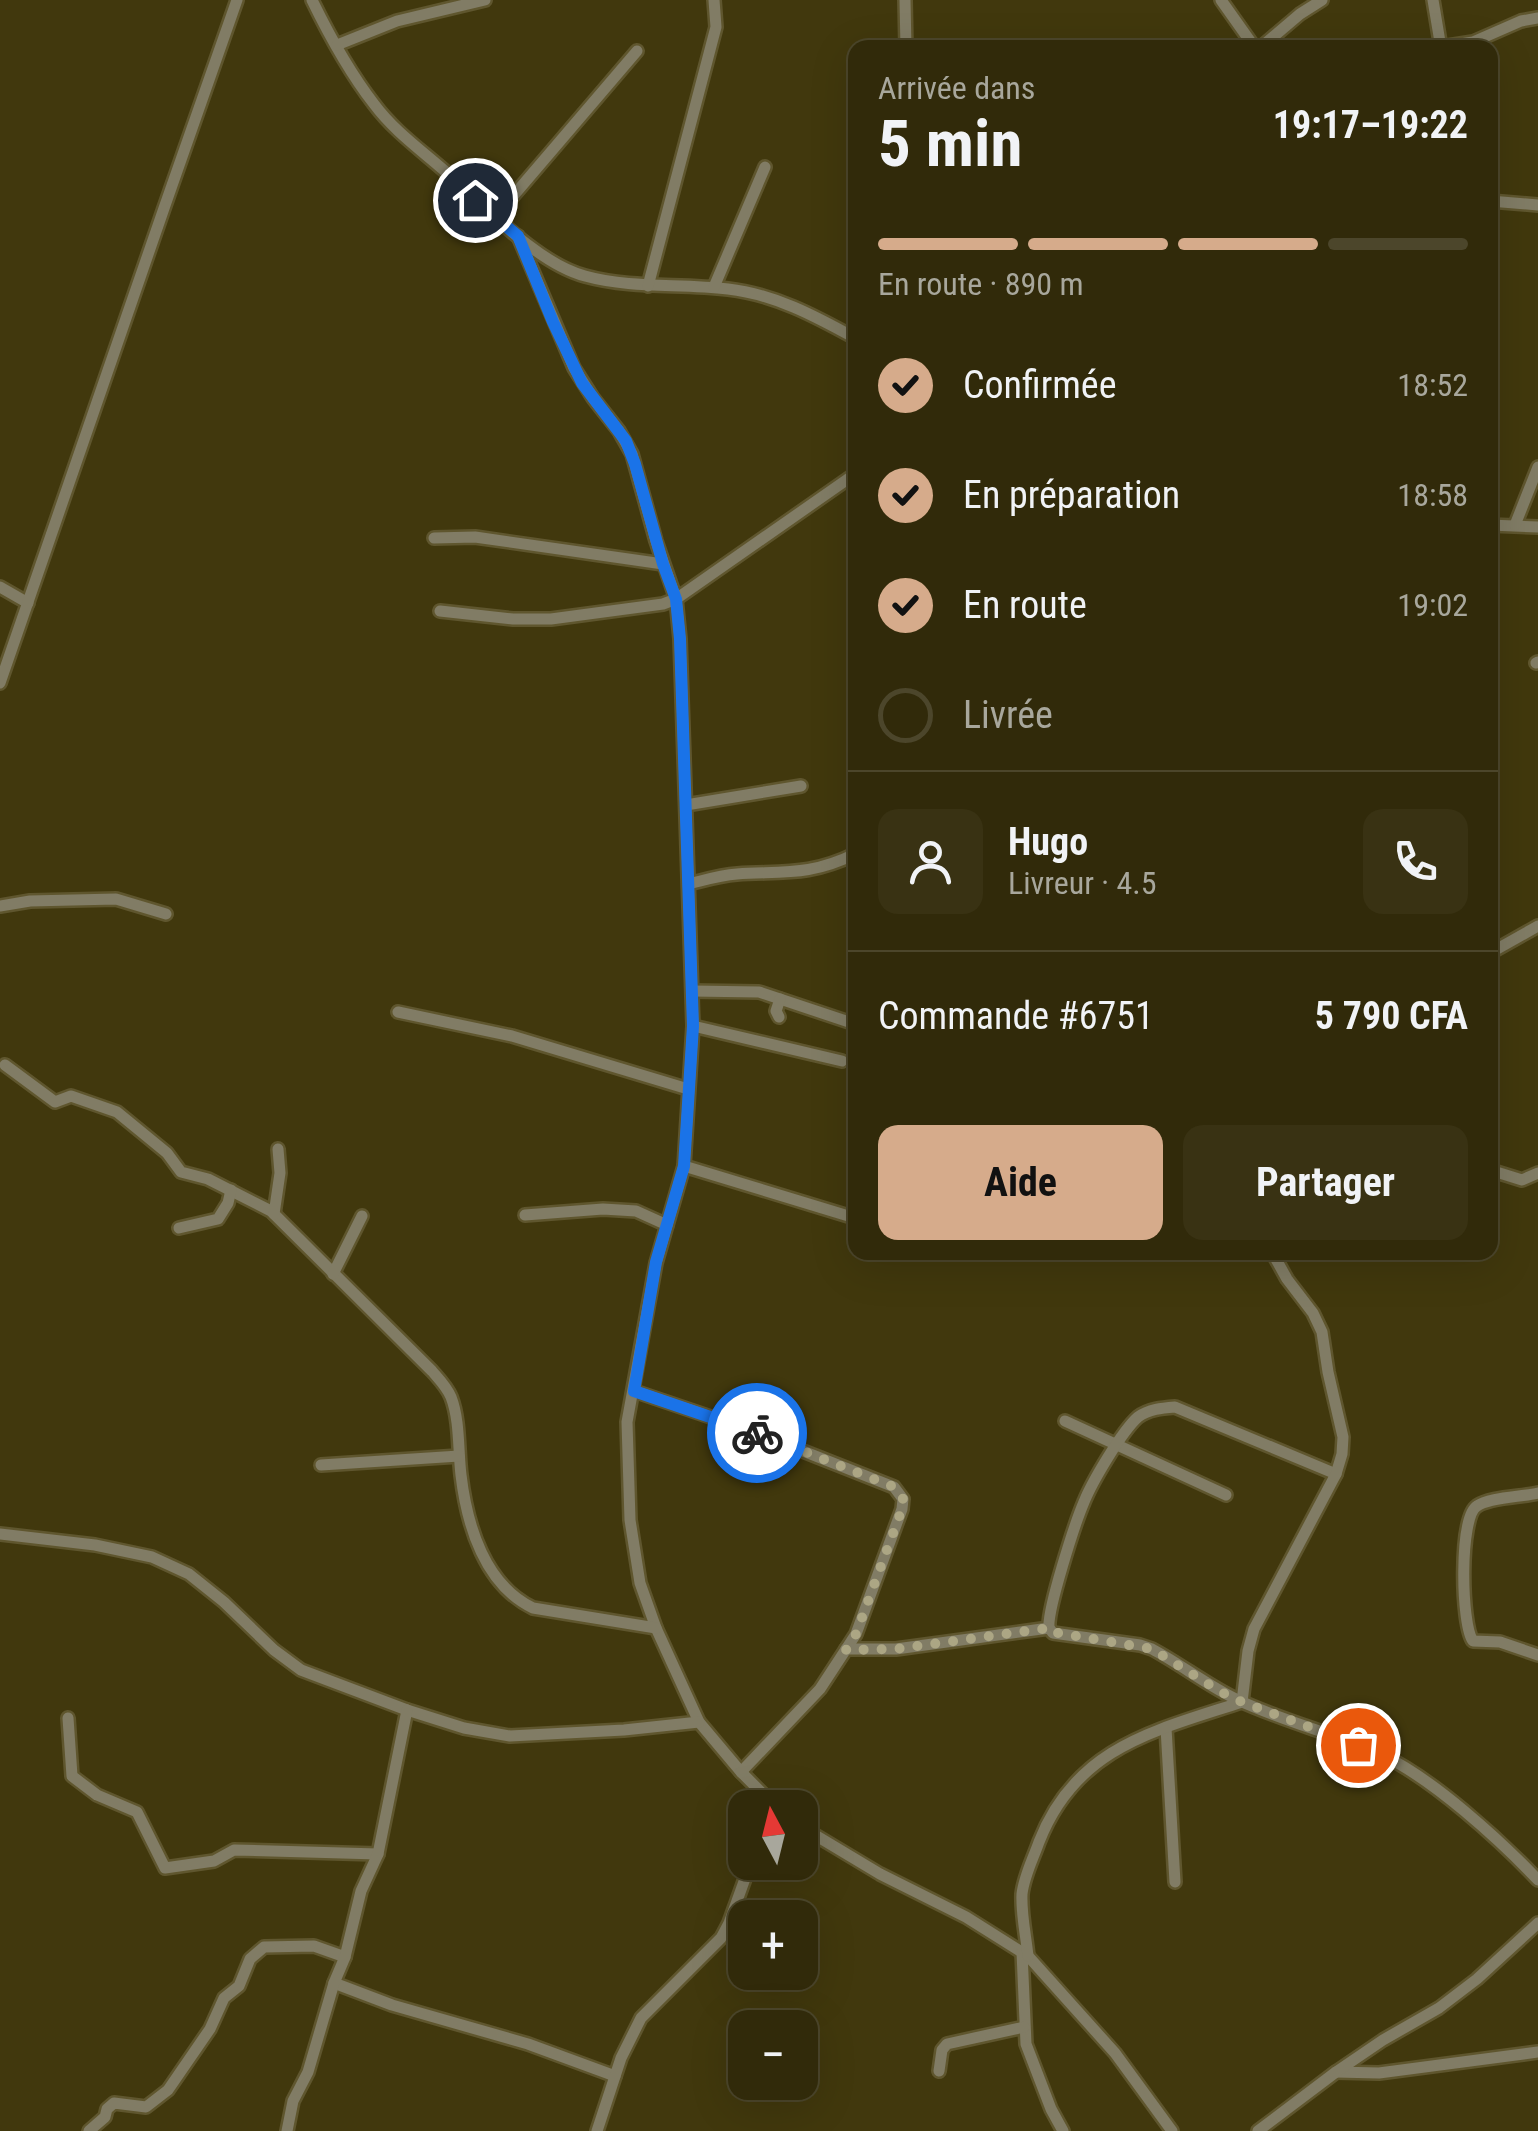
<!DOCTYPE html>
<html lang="fr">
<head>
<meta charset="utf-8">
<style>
  :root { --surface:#312a0a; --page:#393213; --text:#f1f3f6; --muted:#a8a79c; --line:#4c462b; --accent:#d6ab8b }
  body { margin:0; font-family:"Roboto Condensed",sans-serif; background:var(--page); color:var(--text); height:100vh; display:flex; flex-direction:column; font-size:38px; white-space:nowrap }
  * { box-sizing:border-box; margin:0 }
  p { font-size:32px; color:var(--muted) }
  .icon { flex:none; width:55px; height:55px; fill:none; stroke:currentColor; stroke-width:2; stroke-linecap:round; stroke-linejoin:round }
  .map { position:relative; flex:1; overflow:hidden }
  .side { position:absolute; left:848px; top:40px; width:650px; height:1220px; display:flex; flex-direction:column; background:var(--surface); border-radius:20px; box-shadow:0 10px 40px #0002,0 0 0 2px var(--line) }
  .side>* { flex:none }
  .needle { width:65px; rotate:353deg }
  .buttons { position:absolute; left:728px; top:1790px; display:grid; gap:20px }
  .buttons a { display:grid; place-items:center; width:90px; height:90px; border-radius:20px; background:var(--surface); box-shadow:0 10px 40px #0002,0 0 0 2px var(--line); font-size:50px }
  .pin { position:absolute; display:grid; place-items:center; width:85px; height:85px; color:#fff; margin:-42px; border:5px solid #fff; border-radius:50%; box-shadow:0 2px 10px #0007 }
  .courier { position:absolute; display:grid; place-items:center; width:100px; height:100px; margin:-50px; border:8px solid #1a73e8; border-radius:50%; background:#fff; color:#222; box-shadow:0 2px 12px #0007 }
  .overview em { font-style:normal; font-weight:700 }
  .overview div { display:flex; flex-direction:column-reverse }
  .overview { display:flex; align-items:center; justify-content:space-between; height:170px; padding:0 30px }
  h1 { font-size:65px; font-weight:700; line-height:75px }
  .bar { display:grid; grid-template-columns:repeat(4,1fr); gap:15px 10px; align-content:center; height:120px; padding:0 30px }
  .bar i { height:12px; border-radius:8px; background:var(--line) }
  .bar .on { background:var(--accent) }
  .bar p { grid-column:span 4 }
  .line { display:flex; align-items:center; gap:25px; padding:0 30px; border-top:2px solid var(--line) }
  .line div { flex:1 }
  .round { display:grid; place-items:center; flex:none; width:105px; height:105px; border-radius:20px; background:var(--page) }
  ol { padding:0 30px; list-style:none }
  li { display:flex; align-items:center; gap:30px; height:110px }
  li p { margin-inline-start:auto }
  li .icon { padding:10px; border-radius:50%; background:var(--accent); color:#111; stroke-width:4 }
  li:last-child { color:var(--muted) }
  li i { width:55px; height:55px; border:5px solid var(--line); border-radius:50% }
  .button { display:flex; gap:20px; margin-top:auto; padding:20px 30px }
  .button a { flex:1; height:115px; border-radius:20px; background:var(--accent); color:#111; font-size:40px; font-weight:700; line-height:115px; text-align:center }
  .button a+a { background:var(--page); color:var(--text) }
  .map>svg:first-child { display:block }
</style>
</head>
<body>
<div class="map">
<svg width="1538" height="2131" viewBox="0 0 1538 2131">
  <rect width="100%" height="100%" fill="#41380d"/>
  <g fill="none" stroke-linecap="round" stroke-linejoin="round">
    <defs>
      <g id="minor">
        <path d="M 312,0 C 329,35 350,73 374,104 C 394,131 421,150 446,172 C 484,205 536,263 585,276 C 632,289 680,283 728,289 C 774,294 815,316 855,338"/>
        <polyline points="905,0 906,48"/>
        <polyline points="1221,0 1255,48"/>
        <polyline points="1433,0 1441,48"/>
        <polyline points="337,45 397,21 485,0"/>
        <polyline points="1441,47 1473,42 1521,21 1538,18"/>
        <polyline points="1260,48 1300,14 1322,0"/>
        <polyline points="1490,201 1538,205"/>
        <polyline points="496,216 637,51"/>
        <polyline points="518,236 574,368 593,398 619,431 632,454 656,541 676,599 680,639 693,1026 684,1166 656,1263 627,1422 630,1520 640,1583 656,1628 699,1722 741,1772 777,1808"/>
        <polyline points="648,286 716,27 714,0"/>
        <polyline points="714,287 765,167"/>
        <polyline points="1490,525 1538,527"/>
        <polyline points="1515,525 1538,467"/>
        <polyline points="434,538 475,537 663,564"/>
        <polyline points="0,587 28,603"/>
        <polyline points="440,611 513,619 551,619 663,604 676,599 855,474"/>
        <polyline points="1536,663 1538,662"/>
        <path d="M 0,683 C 80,456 156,227 237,0"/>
        <polyline points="686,805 801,786"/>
        <path d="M 689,884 C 705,880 720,875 737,874 C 783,871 810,876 855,854"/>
        <polyline points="0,906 30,901 116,899 166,914"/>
        <polyline points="1490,953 1538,926"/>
        <polyline points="692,991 759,992 855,1024"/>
        <polyline points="398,1012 512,1036 688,1089"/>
        <polyline points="779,1017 776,1011 780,999"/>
        <polyline points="693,1026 842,1061"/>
        <path d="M 5,1065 L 55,1102 L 71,1096 L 117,1112 L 167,1153 L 181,1172 L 208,1179 L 271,1211 L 432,1371 C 439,1379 447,1387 451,1397 C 460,1420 458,1451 461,1475 C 467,1526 485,1585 533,1608 L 656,1628"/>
        <polyline points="684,1166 855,1218"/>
        <polyline points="1490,1170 1522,1180 1538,1173"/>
        <polyline points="274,1214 280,1173 278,1149"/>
        <polyline points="525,1215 603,1209 636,1211 667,1225"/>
        <polyline points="179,1228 218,1219 228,1203 231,1190"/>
        <polyline points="333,1274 362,1216"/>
        <polyline points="634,1391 752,1431 894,1487 903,1499 902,1509 856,1634 820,1689 741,1772"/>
        <polyline points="1065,1421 1226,1495"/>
        <polyline points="321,1465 459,1456"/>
        <path d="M 1538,1493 C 1522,1497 1489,1497 1477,1506 C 1459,1517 1461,1625 1473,1641 L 1500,1642 L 1538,1655"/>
        <polyline points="0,1534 95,1545 152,1557 189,1574 224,1602 274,1650 301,1670 407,1710 464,1728 510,1736 624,1730 699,1722"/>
        <path d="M 1049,1628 C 1047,1610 1075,1523 1084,1502 C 1092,1482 1122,1431 1138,1417 C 1149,1409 1162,1408 1175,1407 L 1336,1474"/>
        <path d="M 846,1649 L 896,1649 L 1049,1628 L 1053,1633 L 1140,1645 L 1152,1649 C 1182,1665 1208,1686 1238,1700 C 1285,1722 1336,1734 1382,1755 C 1432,1778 1500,1840 1538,1880"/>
        <polyline points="68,1718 72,1776 97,1795 137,1812 165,1868 214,1861 234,1850 378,1854"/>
        <polyline points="1166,1728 1175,1882"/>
        <polyline points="800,1826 880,1874 966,1917 1028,1956 1115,2053 1172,2131"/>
        <polyline points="1022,1952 1026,2044 1051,2109 1063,2131"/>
        <path d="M 1028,1956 C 1026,1936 1021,1914 1022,1894 C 1024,1876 1033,1859 1039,1842 C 1076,1747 1154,1731 1242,1702 L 1248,1651 L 1254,1629 L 1336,1474 L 1342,1454 L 1343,1437 L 1328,1372 L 1322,1332 L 1313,1313 L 1287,1279 L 1272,1252"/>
        <polyline points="334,1983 392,2005 528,2044 615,2076"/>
        <polyline points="939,2071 942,2050 947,2044 1024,2027"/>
        <polyline points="1336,2072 1379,2073 1538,2052"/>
        <polyline points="89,2131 105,2117 107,2109 114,2103 146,2107 168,2090 210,2029 224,1998 239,1986 250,1959 264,1947 314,1946 345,1957"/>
        <polyline points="287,2131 293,2101 308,2072 334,1983 345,1957 361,1891 378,1854 407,1710"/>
        <polyline points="597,2131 621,2058 641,2018 721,1938 729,1923 751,1862"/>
        <polyline points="1258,2131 1336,2072 1383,2040 1439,2008 1477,1979 1538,1923"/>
      </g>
    </defs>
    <use href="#minor" stroke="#5f562e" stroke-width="16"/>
    <use href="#minor" stroke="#817c65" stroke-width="11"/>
  </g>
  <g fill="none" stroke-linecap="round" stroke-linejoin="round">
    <polyline stroke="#aca684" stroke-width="10" stroke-dasharray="0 18" points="757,1433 894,1487 903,1499 902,1509 856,1634 846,1650 896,1649 1049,1628 1052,1632 1152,1649 1221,1692 1242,1702 1358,1745"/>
    <polyline stroke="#1a73e8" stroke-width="12" points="475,200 518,236 553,322 582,383 626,441 635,464 663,564 676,599 680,639 693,1026 684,1166 656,1262 634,1391 757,1433"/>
  </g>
</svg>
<div class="buttons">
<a><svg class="needle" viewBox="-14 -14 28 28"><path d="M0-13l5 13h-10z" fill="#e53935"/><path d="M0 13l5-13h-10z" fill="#a8a79c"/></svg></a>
<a>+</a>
<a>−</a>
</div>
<div class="pin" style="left:1358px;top:1745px;background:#ea580c"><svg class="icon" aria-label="bag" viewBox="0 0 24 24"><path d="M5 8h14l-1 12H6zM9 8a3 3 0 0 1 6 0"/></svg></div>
<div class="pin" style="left:475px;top:200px;background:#1f2937"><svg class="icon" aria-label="home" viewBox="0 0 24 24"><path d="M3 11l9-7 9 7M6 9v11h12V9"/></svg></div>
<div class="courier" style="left:757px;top:1433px"><svg class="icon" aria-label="bike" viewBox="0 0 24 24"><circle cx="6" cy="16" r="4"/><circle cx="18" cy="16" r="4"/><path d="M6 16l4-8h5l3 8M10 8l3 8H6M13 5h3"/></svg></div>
<section class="side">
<div class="overview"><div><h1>5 min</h1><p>Arrivée dans</p></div><em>19:17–19:22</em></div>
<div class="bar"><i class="on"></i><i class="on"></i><i class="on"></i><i></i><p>En route · 890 m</p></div>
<ol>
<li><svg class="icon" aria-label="check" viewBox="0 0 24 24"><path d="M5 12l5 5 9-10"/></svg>Confirmée<p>18:52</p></li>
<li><svg class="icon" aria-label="check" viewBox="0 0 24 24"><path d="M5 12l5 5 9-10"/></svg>En préparation<p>18:58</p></li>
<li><svg class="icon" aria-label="check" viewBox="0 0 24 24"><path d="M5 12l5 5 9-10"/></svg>En route<p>19:02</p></li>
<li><i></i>Livrée</li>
</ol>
<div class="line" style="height:180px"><a class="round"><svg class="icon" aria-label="person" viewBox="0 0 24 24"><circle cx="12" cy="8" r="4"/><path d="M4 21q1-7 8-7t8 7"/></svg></a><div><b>Hugo</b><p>Livreur · 4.5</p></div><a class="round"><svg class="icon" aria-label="phone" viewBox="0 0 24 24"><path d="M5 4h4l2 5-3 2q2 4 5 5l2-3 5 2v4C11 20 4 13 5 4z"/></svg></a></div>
<div class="line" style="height:130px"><div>Commande #6751</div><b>5 790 CFA</b></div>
<div class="button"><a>Aide</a><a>Partager</a></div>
</section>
</div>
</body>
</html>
